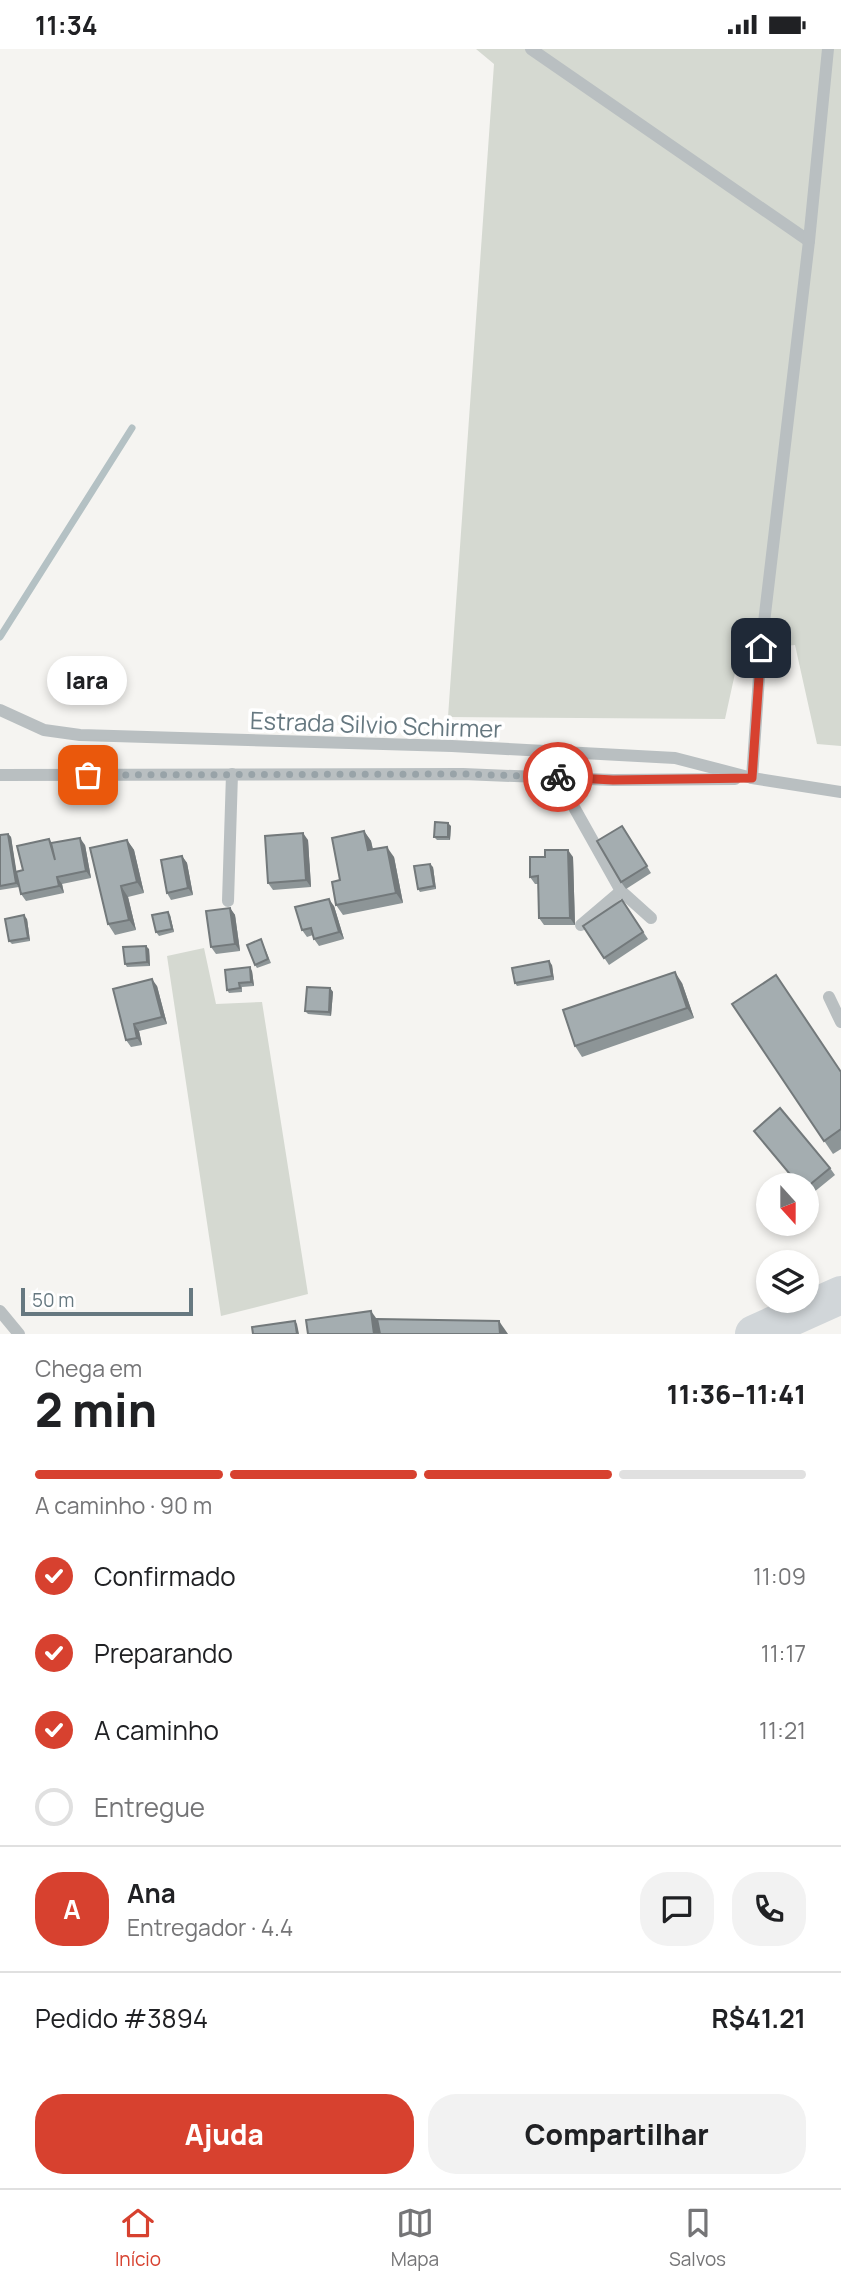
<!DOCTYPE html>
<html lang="pt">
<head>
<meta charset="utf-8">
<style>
  :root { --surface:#fff; --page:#f2f2f2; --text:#202124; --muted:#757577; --line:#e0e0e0; --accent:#d7412f }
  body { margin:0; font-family:Manrope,sans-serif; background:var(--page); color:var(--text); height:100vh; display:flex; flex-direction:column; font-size:26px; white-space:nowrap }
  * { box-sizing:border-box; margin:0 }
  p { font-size:23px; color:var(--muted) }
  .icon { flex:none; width:38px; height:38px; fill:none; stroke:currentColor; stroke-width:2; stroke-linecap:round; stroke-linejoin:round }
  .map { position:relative; height:1285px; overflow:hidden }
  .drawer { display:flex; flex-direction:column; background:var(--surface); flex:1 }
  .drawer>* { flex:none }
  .needle { width:46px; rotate:159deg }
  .tools { position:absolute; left:756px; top:1124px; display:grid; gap:14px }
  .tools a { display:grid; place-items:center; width:63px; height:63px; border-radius:50%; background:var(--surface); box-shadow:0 4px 10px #0003; font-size:35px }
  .scale { position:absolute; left:21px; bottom:18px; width:172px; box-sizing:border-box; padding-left:7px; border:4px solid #667880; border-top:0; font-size:19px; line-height:24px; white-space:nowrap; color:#667880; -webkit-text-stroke:5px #fff; paint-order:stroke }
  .pin { position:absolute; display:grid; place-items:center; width:60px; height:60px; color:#fff; margin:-30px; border-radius:14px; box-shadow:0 4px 10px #0006 }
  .courier { position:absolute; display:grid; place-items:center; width:70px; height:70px; margin:-35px; border:5px solid #d7412f; border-radius:50%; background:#fff; color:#222; box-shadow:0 2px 9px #0007 }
  .bubble { position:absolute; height:49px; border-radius:24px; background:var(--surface); box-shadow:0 4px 10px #0003; font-size:23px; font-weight:800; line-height:49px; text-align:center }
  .head em { font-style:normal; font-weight:800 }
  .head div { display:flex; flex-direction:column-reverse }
  .head { display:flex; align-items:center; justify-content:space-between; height:119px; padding:0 35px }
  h1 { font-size:46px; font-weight:800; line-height:52px }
  .bar { display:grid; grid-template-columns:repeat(4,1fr); gap:10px 7px; align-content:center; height:84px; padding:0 35px }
  .bar i { height:9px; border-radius:5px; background:var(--line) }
  .bar .on { background:var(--accent) }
  .bar p { grid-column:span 4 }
  .line { display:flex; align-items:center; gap:18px; padding:0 35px; border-top:2px solid var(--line) }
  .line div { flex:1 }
  .round { display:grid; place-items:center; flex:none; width:74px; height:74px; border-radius:28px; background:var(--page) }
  ol { padding:0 35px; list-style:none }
  li { display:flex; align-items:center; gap:21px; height:77px }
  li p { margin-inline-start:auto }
  li .icon { padding:7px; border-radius:50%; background:var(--accent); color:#fff; stroke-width:4 }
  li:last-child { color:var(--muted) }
  li i { width:38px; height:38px; border:4px solid var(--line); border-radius:50% }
  .cta { display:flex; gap:14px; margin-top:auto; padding:14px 35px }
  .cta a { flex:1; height:80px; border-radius:28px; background:var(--accent); color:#fff; font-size:28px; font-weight:800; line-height:80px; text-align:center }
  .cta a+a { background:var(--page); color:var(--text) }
  .status { display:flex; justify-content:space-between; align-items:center; height:49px; padding:0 35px; background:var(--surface); direction:ltr }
  .status svg { height:19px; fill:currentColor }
  .menu { display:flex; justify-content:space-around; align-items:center; height:98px; border-top:2px solid var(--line); background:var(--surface); font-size:19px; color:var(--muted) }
  .menu a { display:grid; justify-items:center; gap:4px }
  .menu .on { color:var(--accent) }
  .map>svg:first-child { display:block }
</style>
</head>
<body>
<div class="status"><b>11:34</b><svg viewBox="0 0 49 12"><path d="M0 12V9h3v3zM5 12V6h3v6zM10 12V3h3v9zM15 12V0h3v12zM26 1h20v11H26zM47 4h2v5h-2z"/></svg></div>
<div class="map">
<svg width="841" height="1285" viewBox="0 0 841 1285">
  <rect width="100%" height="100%" fill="#f5f4f1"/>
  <g fill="#d5d9d1">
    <polygon points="476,0 841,0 841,697 817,695 795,596 761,599 741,597 725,670 448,668 494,15"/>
    <polygon points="204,899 216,955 262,953 308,1245 221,1267 167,907"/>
  </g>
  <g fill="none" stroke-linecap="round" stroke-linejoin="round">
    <polyline stroke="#b4c1c4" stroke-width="7" points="0,588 132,379"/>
    <g stroke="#b9bfc1" stroke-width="12">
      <polyline points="531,0 809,192"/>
      <polyline points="0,661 44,681 80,686 452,697 675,709 752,729 841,743"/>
      <polyline points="0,726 463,725 613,731 735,730"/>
      <polyline points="557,728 621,842 651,869"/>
      <polyline points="752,729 761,599 809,192 828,0"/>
      <polyline points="228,852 232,725"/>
      <polyline points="581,876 621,842"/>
      <polyline points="829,948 841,973"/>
      <polyline points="0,1262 19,1285"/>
    </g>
    <polyline stroke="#d1d6d9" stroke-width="38" points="754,1285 841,1246"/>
  </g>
  <g fill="#8d9597">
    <polygon points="451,777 450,791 437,791 434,788"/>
    <polygon points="622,777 651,824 626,840 621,833"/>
    <polygon points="364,782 371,792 373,800 394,808 403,854 343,866 336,856 340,831"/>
    <polygon points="8,785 11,788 16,822 23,821 49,790 52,794 85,796 91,829 62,835 64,844 26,852 21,845 19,838 0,841 0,786"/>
    <polygon points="127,791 134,801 144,844 128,848 136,881 115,886 108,875"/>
    <polygon points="308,791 311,838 273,841 268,834"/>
    <polygon points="182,807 187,814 193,846 171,851 167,844"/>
    <polygon points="573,808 575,876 544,876 539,869 538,835 535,835 530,828"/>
    <polygon points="433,818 436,840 420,843 418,840"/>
    <polygon points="622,851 648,890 609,916 583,877"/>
    <polygon points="334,857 344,890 319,897 314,890 313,886 307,888 302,881"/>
    <polygon points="230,859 235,866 240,902 216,905 211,898"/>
    <polygon points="170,866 174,883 159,887 156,883"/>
    <polygon points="27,870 30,892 12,895 9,892"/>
    <polygon points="261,890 271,914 257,919 255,916"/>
    <polygon points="149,900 150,917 127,918 125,915"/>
    <polygon points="552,916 554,931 517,937 515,934"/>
    <polygon points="252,922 254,937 242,938 242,943 229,944 227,941"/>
    <polygon points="682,934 694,969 582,1008 575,997"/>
    <polygon points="157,937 167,975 139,982 142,996 131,998 126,991 113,940"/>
    <polygon points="330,939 333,943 331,967 308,965 305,962"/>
    <polygon points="732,955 841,1023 841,1100 833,1105"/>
    <polygon points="754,1082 830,1119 835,1126 808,1148 807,1146 807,1136 798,1136"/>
  </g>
  <g fill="#73797b">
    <polygon points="448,774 451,777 450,791 448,788"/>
    <polygon points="364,782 371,792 375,812 368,801"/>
    <polygon points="303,784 308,791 311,838 306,831"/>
    <polygon points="8,785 11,788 19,838 16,834"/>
    <polygon points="80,789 85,796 91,829 86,822"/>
    <polygon points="127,791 134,801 144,844 137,833"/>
    <polygon points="387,798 394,808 403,854 396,844"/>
    <polygon points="568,801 573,808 575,876 570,869"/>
    <polygon points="182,807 187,814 193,846 188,839"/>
    <polygon points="430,815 433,818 436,840 434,837"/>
    <polygon points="57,828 62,835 64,844 59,837"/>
    <polygon points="121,837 128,848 136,881 129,871"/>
    <polygon points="329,850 334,857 344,890 339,883"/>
    <polygon points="230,859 235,866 240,902 235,895"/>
    <polygon points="168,863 170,866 174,883 172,880"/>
    <polygon points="24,866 27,870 30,892 28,889"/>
    <polygon points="146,897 149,900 150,917 147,913"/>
    <polygon points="549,912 552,916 554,931 552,927"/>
    <polygon points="250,918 252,922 254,937 251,933"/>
    <polygon points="675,923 682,934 694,969 687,959"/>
    <polygon points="152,930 157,937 167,975 162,968"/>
    <polygon points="330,939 333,943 331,967 329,963"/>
    <polygon points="134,975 139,982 142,996 137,989"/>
    <polygon points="371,1262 384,1280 384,1285 374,1285"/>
    <polygon points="295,1272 297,1275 299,1285 297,1285"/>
    <polygon points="499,1272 508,1285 500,1285"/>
  </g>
  <g fill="#a4adb0" stroke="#73797b" stroke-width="2">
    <polygon points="435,773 448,774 448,788 434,788"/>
    <polygon points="622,777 647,817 621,833 597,792"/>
    <polygon points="364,782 368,801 387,798 396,844 336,856 332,833 340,831 332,789"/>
    <polygon points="303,784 306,831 268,834 265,787"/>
    <polygon points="8,785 16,834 0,837 0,786"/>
    <polygon points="80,789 86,822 57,828 59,837 21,845 16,823 23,821 17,797 49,790 55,811 51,794"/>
    <polygon points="127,791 137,833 121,837 129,871 108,875 90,799"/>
    <polygon points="545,801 568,801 570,869 539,869 538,827 530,828 530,808 545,808"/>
    <polygon points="182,807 188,839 167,844 161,811"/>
    <polygon points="430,815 434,837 418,840 414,817"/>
    <polygon points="329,850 339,883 314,890 311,879 302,881 295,858"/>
    <polygon points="622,851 643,883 604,909 583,877"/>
    <polygon points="230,859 235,895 211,898 206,862"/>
    <polygon points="168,863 172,880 156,883 152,866"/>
    <polygon points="24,866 28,889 9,892 5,870"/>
    <polygon points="261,890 268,910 255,916 247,896"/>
    <polygon points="146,897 147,913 125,915 123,898"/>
    <polygon points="549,912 552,927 515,934 512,919"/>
    <polygon points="250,918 251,933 239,934 240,939 227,941 225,921"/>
    <polygon points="675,923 687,959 575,997 563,961"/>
    <polygon points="776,926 841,1023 841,1080 824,1092 732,955"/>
    <polygon points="152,930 162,968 134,975 137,989 126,991 113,940"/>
    <polygon points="307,938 330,939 329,963 305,962"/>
    <polygon points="780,1059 830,1119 807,1138 807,1136 799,1136 754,1082"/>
    <polygon points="371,1262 374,1285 308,1285 306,1271"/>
    <polygon points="377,1270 499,1272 500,1285 380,1285"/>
    <polygon points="295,1272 297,1285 253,1285 252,1278"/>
  </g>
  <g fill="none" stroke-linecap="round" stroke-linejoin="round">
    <polyline stroke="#98a3a8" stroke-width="7" stroke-dasharray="0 12.6" points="88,726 463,725 558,728"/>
    <polyline stroke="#d7412f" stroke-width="9" points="558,728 613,731 752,729 761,599"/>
  </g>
  <g text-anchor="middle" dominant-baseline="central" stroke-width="7" stroke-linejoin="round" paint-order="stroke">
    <g font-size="24" fill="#667880" stroke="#fff">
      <text transform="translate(376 675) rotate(2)">Estrada Silvio Schirmer</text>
    </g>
  </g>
</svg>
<div class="tools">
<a><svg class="needle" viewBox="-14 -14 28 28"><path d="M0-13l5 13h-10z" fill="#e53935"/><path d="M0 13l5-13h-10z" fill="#757577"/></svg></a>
<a><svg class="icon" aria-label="layers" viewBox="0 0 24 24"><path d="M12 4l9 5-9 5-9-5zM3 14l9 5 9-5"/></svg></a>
</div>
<div class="scale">50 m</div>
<div class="pin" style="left:88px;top:726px;background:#ea580c"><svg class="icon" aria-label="bag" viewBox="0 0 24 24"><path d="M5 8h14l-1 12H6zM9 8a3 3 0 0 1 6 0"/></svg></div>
<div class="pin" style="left:761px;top:599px;background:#1f2937"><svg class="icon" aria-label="home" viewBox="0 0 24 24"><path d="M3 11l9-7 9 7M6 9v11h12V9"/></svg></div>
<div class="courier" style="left:558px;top:728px"><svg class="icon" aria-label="bike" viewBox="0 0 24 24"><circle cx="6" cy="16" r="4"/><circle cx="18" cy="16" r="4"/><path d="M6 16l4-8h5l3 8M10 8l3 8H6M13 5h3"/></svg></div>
<div class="bubble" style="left:47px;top:607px;width:80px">Iara</div>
</div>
<section class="drawer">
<div class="head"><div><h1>2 min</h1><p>Chega em</p></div><em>11:36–11:41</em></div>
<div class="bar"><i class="on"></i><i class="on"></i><i class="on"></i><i></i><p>A caminho · 90 m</p></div>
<ol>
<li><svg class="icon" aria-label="check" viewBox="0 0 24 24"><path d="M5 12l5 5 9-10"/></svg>Confirmado<p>11:09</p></li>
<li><svg class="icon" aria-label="check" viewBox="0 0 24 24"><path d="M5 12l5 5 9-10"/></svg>Preparando<p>11:17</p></li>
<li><svg class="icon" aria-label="check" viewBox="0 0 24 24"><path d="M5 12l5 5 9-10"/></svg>A caminho<p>11:21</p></li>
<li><i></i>Entregue</li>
</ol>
<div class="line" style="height:126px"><b class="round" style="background:var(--accent);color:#fff">A</b><div><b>Ana</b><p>Entregador · 4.4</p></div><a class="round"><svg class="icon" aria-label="chat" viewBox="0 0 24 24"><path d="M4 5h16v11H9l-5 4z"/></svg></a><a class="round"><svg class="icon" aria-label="phone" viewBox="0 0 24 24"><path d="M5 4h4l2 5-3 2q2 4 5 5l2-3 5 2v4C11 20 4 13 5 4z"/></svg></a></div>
<div class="line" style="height:91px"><div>Pedido #3894</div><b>R$41.21</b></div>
<div class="cta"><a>Ajuda</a><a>Compartilhar</a></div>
</section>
<nav class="menu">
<a class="on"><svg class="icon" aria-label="home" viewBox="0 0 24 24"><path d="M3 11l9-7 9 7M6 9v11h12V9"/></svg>Início</a>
<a><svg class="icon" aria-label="map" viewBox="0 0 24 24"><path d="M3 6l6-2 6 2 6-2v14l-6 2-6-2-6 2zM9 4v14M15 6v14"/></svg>Mapa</a>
<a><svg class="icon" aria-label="saved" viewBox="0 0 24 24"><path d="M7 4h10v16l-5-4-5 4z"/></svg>Salvos</a>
</nav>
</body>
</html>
